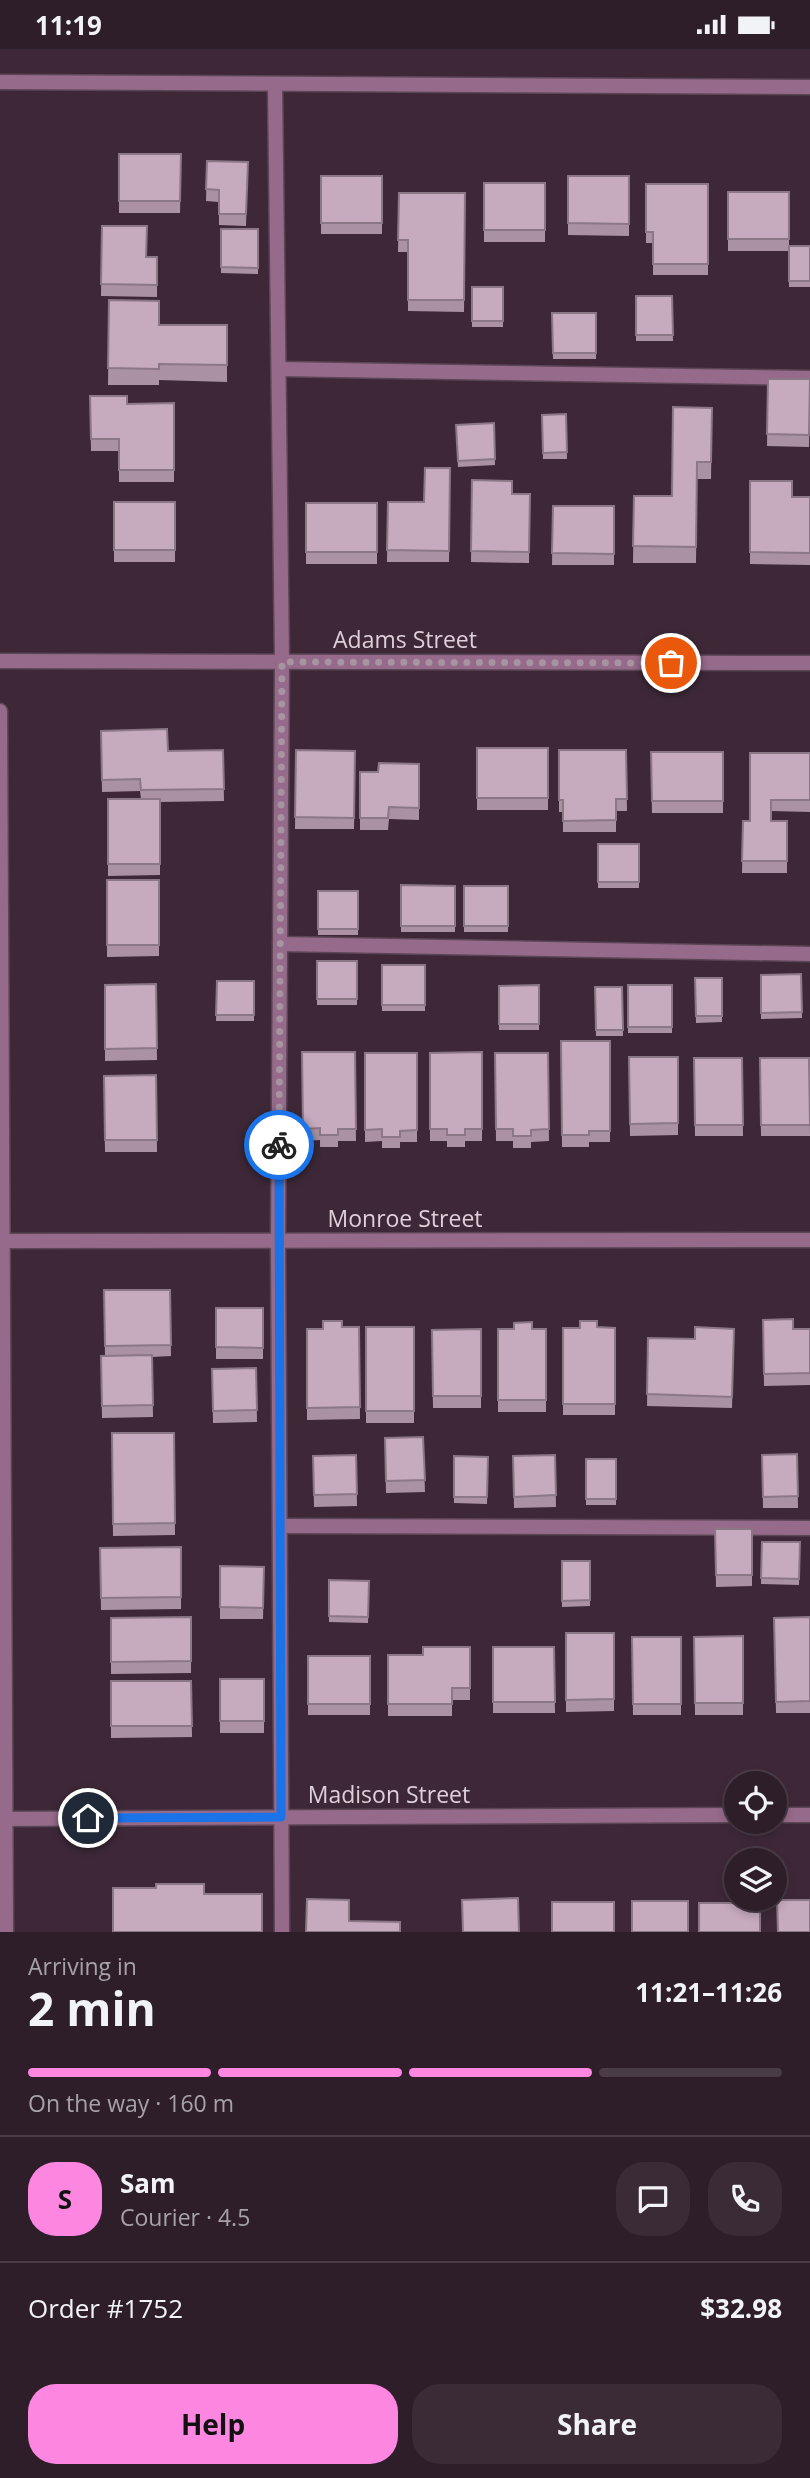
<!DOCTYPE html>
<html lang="en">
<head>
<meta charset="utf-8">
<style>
  :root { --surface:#2e1e2a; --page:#3a2b36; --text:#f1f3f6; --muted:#a7a2a8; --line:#493c47; --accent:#fd86e1 }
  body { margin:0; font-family:"Open Sans",sans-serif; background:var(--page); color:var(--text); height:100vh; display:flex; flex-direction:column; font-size:26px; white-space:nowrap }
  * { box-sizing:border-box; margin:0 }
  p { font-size:23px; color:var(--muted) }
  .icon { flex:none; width:38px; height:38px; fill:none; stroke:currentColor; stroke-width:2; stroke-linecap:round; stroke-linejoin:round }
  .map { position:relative; height:1883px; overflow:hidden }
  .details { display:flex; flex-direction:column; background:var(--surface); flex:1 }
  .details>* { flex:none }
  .fabs { position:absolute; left:724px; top:1722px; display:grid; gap:14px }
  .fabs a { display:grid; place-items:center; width:63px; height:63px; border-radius:50%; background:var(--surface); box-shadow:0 4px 10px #0003,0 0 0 2px var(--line); font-size:35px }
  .pin { position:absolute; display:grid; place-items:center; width:60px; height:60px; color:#fff; margin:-30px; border:4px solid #fff; border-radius:50%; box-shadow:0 2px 7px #0007 }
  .courier { position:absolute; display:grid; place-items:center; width:70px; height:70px; margin:-35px; border:5px solid #1a73e8; border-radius:50%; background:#fff; color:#222; box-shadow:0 2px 9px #0007 }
  .summary em { font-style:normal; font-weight:700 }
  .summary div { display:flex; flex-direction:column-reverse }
  .summary { display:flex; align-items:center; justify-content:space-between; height:119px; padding:0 28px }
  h1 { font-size:46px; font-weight:700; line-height:52px }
  .bar { display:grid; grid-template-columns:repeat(4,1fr); gap:10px 7px; align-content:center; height:84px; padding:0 28px }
  .bar i { height:9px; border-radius:5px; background:var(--line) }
  .bar .current { background:var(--accent) }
  .bar p { grid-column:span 4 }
  .line { display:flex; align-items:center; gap:18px; padding:0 28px; border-top:2px solid var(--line) }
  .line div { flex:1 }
  .round { display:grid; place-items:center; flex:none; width:74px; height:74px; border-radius:28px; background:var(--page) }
  .cta { display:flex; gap:14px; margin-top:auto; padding:14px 28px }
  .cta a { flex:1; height:80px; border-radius:28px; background:var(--accent); color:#111; font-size:28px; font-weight:700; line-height:80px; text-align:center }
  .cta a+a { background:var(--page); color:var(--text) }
  .status { display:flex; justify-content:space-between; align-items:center; height:49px; padding:0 35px; background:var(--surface); direction:ltr }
  .status svg { height:19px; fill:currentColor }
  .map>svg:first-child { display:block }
</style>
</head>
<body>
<div class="status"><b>11:19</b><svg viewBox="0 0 49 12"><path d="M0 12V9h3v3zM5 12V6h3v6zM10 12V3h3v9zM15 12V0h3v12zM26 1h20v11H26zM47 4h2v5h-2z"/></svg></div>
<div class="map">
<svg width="810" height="1883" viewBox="0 0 810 1883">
  <rect width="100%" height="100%" fill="#3e2838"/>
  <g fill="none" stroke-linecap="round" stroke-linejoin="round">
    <defs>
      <g id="lane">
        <polyline points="275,35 282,613 278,1192 282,1883"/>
        <polyline points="279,320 810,329"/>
        <polyline points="280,895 810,905"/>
        <polyline points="280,1477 810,1479"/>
      </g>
      <g id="street">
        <polyline points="0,33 810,38"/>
        <polyline points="0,612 810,614"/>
        <polyline points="0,662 6,1883"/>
        <polyline points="0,1192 810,1191"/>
        <polyline points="775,1766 810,1766"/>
        <polyline points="0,1770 737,1766"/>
      </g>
    </defs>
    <use href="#lane" stroke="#5b4655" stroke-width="17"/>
    <use href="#street" stroke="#5b4655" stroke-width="17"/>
    <use href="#lane" stroke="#966a8a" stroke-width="14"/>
    <use href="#street" stroke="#966a8a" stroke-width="14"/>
  </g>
  <g fill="#aa92a3">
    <polygon points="119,105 181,105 180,164 119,164"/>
    <polygon points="207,112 248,113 246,177 219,176 219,153 206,152"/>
    <rect x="321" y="127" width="61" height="58"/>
    <polygon points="568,127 629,127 629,187 568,186"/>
    <rect x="484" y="134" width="61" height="59"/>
    <polygon points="646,135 708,135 708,226 653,226 653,194 646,194"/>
    <polygon points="728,143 789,143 789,197 810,197 810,238 789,238 789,202 728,202"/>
    <polygon points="399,144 465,144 464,263 408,262 408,203 398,203"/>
    <polygon points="102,177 146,208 157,208 157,248 101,247"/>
    <polygon points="221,180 258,180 258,225 221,224"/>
    <rect x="472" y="238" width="31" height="40"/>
    <polygon points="636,247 672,247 673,292 636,292"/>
    <polygon points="109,251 159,276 227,276 227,333 159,331 159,336 108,336"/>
    <polygon points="552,264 596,264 596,310 553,310"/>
    <polygon points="768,330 810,330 809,398 767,397"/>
    <polygon points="90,347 127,355 174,354 174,433 119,433 119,402 91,402"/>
    <polygon points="712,359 711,430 697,430 696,514 633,514 634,447 672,447"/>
    <polygon points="566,365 567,410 543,410 542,366"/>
    <polygon points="494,374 495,416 458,418 456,376"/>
    <polygon points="450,419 449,513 387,513 388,453 424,453"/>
    <polygon points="472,431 512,445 530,445 529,514 471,513"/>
    <polygon points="750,432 792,448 810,448 810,516 750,515"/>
    <rect x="114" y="453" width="61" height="60"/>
    <rect x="306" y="454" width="71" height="61"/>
    <polygon points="553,457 614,457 614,516 552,516"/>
    <polygon points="101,682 168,702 223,701 224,752 160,753 160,826 108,827 108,750 141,750 140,742 102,743"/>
    <rect x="477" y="699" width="71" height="62"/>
    <polygon points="296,701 355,702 354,780 295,780"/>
    <polygon points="559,701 626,701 627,762 616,762 616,783 563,783 563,763 559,763"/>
    <polygon points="651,703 723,703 723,764 652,764"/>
    <polygon points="810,704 810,763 771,762 771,772 787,772 787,824 742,824 743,772 750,772"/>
    <polygon points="419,715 419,771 389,770 388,781 360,781 360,723 378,723"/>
    <rect x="598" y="795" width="41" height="44"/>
    <polygon points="107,831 159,831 159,907 107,908"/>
    <polygon points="401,836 455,837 455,883 401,883"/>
    <rect x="464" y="837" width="44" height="46"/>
    <rect x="318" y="842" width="40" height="44"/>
    <rect x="317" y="912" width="40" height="44"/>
    <rect x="382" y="916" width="43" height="46"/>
    <polygon points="801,925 802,969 761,970 761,926"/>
    <polygon points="695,929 722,929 722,973 696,974"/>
    <polygon points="217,932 254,932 254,972 216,972"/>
    <polygon points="156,935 157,1011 105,1012 105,936"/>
    <polygon points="539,936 539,981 499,981 499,937"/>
    <rect x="628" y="936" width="44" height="48"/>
    <polygon points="595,938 622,938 623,987 596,987"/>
    <polygon points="561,992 610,992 610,1093 589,1093 589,1098 562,1098"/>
    <polygon points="302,1003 355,1003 356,1092 338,1092 338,1098 320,1098 320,1091 303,1092"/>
    <polygon points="482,1003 482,1092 465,1092 465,1098 447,1098 447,1092 430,1092 430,1004"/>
    <polygon points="365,1004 417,1004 417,1093 400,1093 400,1099 382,1099 382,1092 365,1093"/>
    <polygon points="495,1004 548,1004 549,1092 531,1093 531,1099 513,1099 513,1092 496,1092"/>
    <polygon points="629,1008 678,1008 678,1086 630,1087"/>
    <polygon points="694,1009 742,1009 743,1087 695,1087"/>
    <polygon points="760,1009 809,1009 810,1087 761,1087"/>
    <polygon points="156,1026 157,1103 105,1103 104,1027"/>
    <polygon points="104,1241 170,1241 171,1307 152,1308 153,1368 102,1369 101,1307 105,1307"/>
    <rect x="216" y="1259" width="47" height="51"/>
    <polygon points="763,1271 793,1280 810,1280 810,1336 764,1337"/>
    <polygon points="359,1278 360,1370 307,1371 307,1280"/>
    <rect x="366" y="1278" width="48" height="96"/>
    <polygon points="597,1278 615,1279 615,1366 563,1366 563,1279"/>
    <polygon points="481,1280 481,1359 433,1359 432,1281"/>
    <rect x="498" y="1280" width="48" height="83"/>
    <polygon points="734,1280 732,1359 647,1357 648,1289 695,1290"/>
    <polygon points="256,1319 257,1373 213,1374 212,1320"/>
    <polygon points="112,1384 174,1384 175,1486 113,1487"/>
    <polygon points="423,1388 425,1443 386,1444 385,1389"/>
    <polygon points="797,1405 798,1459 763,1459 762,1406"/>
    <polygon points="356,1406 357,1457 314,1458 313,1407"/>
    <polygon points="555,1406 556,1458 514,1459 513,1407"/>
    <polygon points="454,1407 488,1408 487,1455 454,1454"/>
    <rect x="586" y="1410" width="30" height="46"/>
    <polygon points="715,1480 752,1480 752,1537 716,1538"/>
    <polygon points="762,1493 800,1493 799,1536 761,1535"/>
    <polygon points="181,1498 181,1560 101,1561 100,1499"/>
    <polygon points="562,1512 590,1512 590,1557 562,1558"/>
    <polygon points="220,1517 264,1518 263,1570 220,1570"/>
    <polygon points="329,1531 369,1532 368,1574 329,1573"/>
    <polygon points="191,1568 191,1624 111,1625 111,1569"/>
    <polygon points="810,1568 810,1664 776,1664 774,1569"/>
    <polygon points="566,1584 614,1584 614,1662 566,1663"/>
    <polygon points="743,1587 743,1666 695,1666 694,1588"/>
    <polygon points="632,1588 681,1588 681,1666 633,1666"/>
    <polygon points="470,1598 470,1651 452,1651 452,1667 388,1667 388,1606 423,1606"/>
    <polygon points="493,1598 554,1598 555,1664 493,1664"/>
    <rect x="308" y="1607" width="62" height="59"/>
    <rect x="220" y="1630" width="44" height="54"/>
    <polygon points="111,1632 191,1632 192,1688 111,1689"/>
  </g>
  <g fill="#c6aabe" stroke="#8b7785" stroke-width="2">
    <polygon points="119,105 181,105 180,152 119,152"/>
    <polygon points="207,112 248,113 246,165 219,165 219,141 206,140"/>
    <rect x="321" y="127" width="61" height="47"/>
    <polygon points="568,127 629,127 629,175 568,174"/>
    <rect x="484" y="134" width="61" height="47"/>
    <polygon points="646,135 708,135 708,215 653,215 653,183 646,183"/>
    <rect x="728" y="143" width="61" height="47"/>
    <polygon points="399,144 465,144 464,251 408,251 408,191 398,191"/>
    <polygon points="102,177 147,177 146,208 157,208 157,236 101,235"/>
    <polygon points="221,180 258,180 258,219 221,218"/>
    <rect x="789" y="197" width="21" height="35"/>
    <rect x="472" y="238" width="31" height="34"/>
    <polygon points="636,247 672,247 673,286 636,286"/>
    <polygon points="109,251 159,252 159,276 227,276 227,316 159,315 159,320 108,319"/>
    <polygon points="552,264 596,264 596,304 553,304"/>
    <polygon points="768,330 810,330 809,386 767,385"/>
    <polygon points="90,347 127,347 127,355 174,354 174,421 119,421 119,390 91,390"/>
    <polygon points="673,358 712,359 711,413 697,413 696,498 633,497 634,447 672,447"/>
    <polygon points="566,365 567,403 543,404 542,366"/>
    <polygon points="494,374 495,410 458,412 456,376"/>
    <polygon points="425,419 450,419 449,502 387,501 388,453 424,453"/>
    <polygon points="472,431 512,432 512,445 530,445 529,503 471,502"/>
    <polygon points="750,432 792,432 792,448 810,448 810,504 750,503"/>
    <rect x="114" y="453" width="61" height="48"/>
    <rect x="306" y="454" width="71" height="49"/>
    <polygon points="553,457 614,457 614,505 552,504"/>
    <polygon points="167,680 168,702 223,701 224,740 141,741 140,730 102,731 101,682"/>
    <rect x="477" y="699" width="71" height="50"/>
    <polygon points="296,701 355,702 354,769 295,768"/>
    <polygon points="559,701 626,701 627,750 616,750 616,771 563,772 563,751 559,751"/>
    <polygon points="651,703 723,703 723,752 652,752"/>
    <polygon points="750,704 810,704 810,751 771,751 771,772 787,772 787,812 742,812 743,772 750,772"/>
    <polygon points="379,714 419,715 419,759 389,758 388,769 360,769 360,723 378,723"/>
    <rect x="108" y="750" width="52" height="65"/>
    <rect x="598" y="795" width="41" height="38"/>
    <rect x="107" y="831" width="52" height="65"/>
    <polygon points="401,836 455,837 455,877 401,877"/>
    <rect x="464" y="837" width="44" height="40"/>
    <rect x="318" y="842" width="40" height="38"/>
    <rect x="317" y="912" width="40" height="38"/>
    <rect x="382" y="916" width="43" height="40"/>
    <polygon points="801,925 802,963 761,964 761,926"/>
    <polygon points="695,929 722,929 722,967 696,967"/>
    <polygon points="217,932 254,932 254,966 216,966"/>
    <polygon points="156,935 157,999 105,1000 105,936"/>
    <polygon points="539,936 539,975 499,975 499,937"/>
    <rect x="628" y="936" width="44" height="42"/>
    <polygon points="595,938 622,938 623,981 596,981"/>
    <polygon points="561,992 610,992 610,1082 589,1082 589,1086 562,1086"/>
    <polygon points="302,1003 355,1003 356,1080 338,1080 338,1086 320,1086 320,1079 303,1080"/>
    <polygon points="482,1003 482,1080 465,1080 465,1086 447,1086 447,1080 430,1080 430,1004"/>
    <polygon points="365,1004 417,1004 417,1081 400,1082 400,1088 382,1088 382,1080 365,1081"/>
    <polygon points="495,1004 548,1004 549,1080 531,1081 531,1087 513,1087 513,1080 496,1080"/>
    <polygon points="629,1008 678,1008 678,1074 630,1075"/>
    <polygon points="694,1009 742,1009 743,1076 695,1076"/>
    <polygon points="760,1009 809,1009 810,1076 761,1076"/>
    <polygon points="156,1026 157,1091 105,1091 104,1027"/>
    <polygon points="104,1241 170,1241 171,1296 105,1297"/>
    <polygon points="216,1259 263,1259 263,1299 216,1298"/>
    <polygon points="793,1270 793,1280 810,1280 810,1324 764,1325 763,1271"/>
    <polygon points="323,1272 342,1272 342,1278 359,1278 360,1358 307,1359 307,1280 323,1280"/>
    <polygon points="580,1272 597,1272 597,1278 615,1279 615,1355 563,1355 563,1279 580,1279"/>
    <polygon points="532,1273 532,1280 546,1280 546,1351 498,1351 498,1280 514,1280 514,1274"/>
    <rect x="366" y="1278" width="48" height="84"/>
    <polygon points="695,1278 734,1280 732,1348 647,1345 648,1289 695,1290"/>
    <polygon points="481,1280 481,1347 433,1347 432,1281"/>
    <polygon points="152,1306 153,1356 102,1357 101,1307"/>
    <polygon points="256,1319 257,1361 213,1362 212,1320"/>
    <polygon points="112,1384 174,1384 175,1474 113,1475"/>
    <polygon points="423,1388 425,1431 386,1432 385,1389"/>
    <polygon points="797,1405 798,1447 763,1448 762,1406"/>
    <polygon points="356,1406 357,1445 314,1446 313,1407"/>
    <polygon points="555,1406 556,1446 514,1448 513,1407"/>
    <polygon points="454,1407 488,1408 487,1448 454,1448"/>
    <rect x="586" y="1410" width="30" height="40"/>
    <polygon points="715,1480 752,1480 752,1526 716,1526"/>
    <polygon points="762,1493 800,1493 799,1530 761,1529"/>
    <polygon points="181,1498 181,1548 101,1549 100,1499"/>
    <polygon points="562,1512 590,1512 590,1551 562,1552"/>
    <polygon points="220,1517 264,1518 263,1559 220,1558"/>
    <polygon points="329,1531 369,1532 368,1568 329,1567"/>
    <polygon points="191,1568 191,1612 111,1613 111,1569"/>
    <polygon points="810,1568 810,1652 776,1653 774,1569"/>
    <polygon points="566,1584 614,1584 614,1650 566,1651"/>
    <polygon points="743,1587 743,1654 695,1654 694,1588"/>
    <polygon points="632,1588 681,1588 681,1655 633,1655"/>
    <polygon points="423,1598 470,1598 470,1639 452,1639 452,1655 388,1655 388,1606 423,1606"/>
    <polygon points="493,1598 554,1598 555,1653 493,1653"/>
    <rect x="308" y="1607" width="62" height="48"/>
    <rect x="220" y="1630" width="44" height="42"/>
    <polygon points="111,1632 191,1632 192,1677 111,1677"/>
    <polygon points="156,1835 204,1835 204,1845 262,1845 262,1883 113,1883 113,1839 156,1839"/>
    <polygon points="518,1849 519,1883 463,1883 462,1851"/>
    <polygon points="307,1850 349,1851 349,1872 400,1873 400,1883 306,1883"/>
    <polygon points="777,1851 810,1851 810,1883 778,1883"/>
    <rect x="632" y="1852" width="56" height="31"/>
    <rect x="552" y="1853" width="62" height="30"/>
    <rect x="699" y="1854" width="61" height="29"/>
  </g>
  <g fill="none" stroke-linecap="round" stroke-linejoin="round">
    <polyline stroke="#a695a1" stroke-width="7" stroke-dasharray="0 12.6" points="279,1096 282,613 671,614"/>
    <polyline stroke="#1a73e8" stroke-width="9" points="88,1769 281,1768 279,1096"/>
  </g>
  <g text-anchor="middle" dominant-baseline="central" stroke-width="7" stroke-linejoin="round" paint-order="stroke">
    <g font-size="23" fill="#decfd9" stroke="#3e2838">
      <text x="405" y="590">Adams Street</text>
      <text x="405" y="1169">Monroe Street</text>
      <text x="389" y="1745">Madison Street</text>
    </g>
  </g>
</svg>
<div class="fabs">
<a><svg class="icon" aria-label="locate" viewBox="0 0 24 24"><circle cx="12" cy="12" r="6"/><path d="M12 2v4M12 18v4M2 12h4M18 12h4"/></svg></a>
<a><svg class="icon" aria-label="layers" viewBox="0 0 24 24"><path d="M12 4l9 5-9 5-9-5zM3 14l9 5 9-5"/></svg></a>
</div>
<div class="pin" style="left:671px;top:614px;background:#ea580c"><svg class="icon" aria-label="bag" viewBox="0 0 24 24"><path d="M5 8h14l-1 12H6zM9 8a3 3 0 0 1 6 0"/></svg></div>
<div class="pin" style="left:88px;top:1769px;background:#1f2937"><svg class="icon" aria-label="home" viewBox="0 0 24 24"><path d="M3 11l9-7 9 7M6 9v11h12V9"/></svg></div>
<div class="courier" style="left:279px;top:1096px"><svg class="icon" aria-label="bike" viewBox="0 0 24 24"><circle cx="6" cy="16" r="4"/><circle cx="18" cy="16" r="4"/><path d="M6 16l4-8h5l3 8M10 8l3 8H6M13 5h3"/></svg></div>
</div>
<section class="details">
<div class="summary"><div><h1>2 min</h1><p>Arriving in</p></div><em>11:21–11:26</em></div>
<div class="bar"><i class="current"></i><i class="current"></i><i class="current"></i><i></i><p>On the way · 160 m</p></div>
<div class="line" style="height:126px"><b class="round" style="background:var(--accent);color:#111">S</b><div><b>Sam</b><p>Courier · 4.5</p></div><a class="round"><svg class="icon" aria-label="chat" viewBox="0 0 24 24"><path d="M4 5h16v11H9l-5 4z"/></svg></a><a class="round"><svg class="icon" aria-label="phone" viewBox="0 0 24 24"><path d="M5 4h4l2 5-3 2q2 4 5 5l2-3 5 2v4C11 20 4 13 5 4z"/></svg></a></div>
<div class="line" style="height:91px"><div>Order #1752</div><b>$32.98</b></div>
<div class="cta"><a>Help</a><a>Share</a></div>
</section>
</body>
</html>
